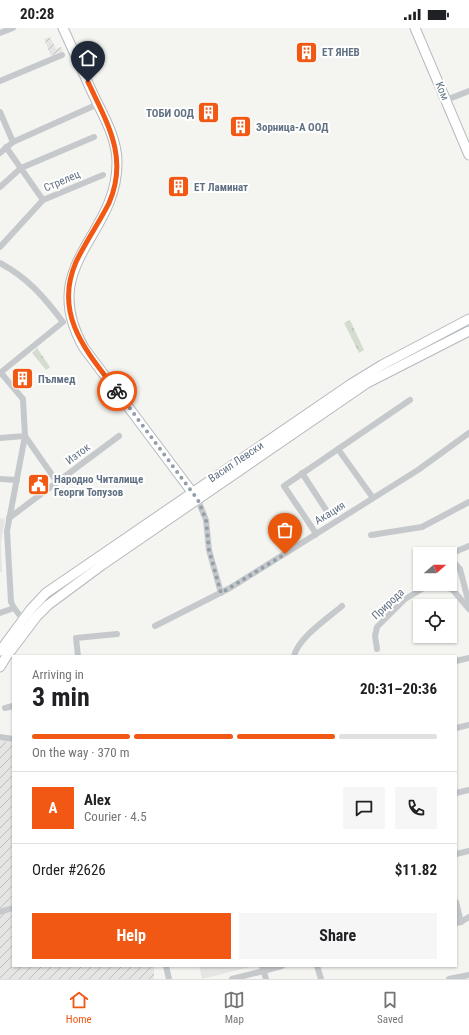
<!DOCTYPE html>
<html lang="en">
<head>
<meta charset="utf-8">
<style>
  :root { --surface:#fff; --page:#f6f6f6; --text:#202124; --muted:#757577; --line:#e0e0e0; --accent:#f15813 }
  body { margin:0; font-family:"Roboto Condensed",sans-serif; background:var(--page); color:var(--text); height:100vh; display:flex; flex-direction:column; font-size:15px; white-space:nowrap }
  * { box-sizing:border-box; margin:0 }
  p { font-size:13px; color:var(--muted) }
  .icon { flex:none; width:22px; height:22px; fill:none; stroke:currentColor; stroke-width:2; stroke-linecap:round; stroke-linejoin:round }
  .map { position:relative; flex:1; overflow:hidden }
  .side { position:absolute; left:12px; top:627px; width:445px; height:312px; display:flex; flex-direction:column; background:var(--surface); border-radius:0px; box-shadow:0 1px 3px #0004 }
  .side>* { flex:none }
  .needle { width:26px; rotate:70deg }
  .tools { position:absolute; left:413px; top:519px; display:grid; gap:8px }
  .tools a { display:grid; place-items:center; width:44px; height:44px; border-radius:0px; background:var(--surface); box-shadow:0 1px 3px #0004; font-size:20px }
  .pin { position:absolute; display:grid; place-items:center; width:34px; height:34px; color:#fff; margin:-41px -17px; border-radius:50% 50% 50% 0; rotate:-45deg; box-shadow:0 0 4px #0007 }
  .pin .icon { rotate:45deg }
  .courier { position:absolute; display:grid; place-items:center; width:40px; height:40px; margin:-20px; border:3px solid #f15813; border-radius:50%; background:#fff; color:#222; box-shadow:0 1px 5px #0007 }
  .head em { font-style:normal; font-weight:700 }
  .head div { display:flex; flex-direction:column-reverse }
  .head { display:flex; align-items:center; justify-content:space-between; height:68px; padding:0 20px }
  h1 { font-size:26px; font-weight:700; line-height:30px }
  .bar { display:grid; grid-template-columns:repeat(4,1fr); gap:6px 4px; align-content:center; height:48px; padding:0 20px }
  .bar i { height:5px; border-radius:3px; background:var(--line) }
  .bar .active { background:var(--accent) }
  .bar p { grid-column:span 4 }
  .line { display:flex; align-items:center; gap:10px; padding:0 20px; border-top:1px solid var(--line) }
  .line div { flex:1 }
  .round { display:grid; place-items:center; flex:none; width:42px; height:42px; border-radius:0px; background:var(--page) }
  .button { display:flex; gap:8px; margin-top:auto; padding:8px 20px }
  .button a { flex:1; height:46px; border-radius:0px; background:var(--accent); color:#fff; font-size:16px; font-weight:700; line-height:46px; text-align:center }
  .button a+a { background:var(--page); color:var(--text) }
  .status { display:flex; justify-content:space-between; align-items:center; height:28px; padding:0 20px; background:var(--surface); direction:ltr }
  .status svg { height:11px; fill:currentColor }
  .tabs { display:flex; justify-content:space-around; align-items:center; height:56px; border-top:1px solid var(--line); background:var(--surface); font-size:11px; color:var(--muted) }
  .tabs a { display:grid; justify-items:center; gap:2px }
  .tabs .active { color:var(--accent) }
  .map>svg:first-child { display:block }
</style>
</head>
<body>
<div class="status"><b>20:28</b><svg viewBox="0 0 49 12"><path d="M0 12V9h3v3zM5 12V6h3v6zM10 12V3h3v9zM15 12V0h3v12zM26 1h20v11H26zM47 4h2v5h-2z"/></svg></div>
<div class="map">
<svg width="469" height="951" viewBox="0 0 469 951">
  <defs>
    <pattern id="industrial-furrows" width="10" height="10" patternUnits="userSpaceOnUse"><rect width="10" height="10" fill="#e5e6e3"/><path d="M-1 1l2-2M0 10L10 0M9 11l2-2" fill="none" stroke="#bdbfbd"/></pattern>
    <pattern id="park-crowns" width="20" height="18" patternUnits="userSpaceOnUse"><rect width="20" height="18" fill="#d4dcd0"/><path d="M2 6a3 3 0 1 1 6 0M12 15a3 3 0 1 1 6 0" fill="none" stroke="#afb7ae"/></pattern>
  </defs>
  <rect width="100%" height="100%" fill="#f4f5f0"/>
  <g fill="#e5e6e3">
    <polygon points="0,490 5,491 1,515 2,544 0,544"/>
    <polygon points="199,938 254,938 202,951"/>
  </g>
  <g fill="url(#industrial-furrows)">
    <polygon points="50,9 56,21 61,19 63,23 51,28 44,11"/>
    <polygon points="0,712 13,715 13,938 154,938 154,951 0,951"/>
  </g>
  <g fill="url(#park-crowns)">
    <polygon points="350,292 364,322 359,325 344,295"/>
    <polygon points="37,320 50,339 46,342 32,325"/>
  </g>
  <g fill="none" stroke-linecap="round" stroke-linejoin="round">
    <defs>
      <g id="secondary">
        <path d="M 63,0 C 73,22 83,44 93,66 C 103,87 117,110 117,134 C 118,208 36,236 84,320 L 195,468"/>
        <polyline points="415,0 469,127"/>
        <polyline points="0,623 31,581 46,565 351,356 382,337 469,291"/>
        <polyline points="0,639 6,629 37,588 48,577 102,537 367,355 469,303"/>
      </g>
    </defs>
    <use href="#secondary" stroke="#b5babf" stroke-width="11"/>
    <g stroke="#c6c9cc" stroke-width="6">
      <polyline points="0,5 13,0"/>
      <polyline points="0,53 62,27"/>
      <polyline points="446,72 469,63"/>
      <polyline points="0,84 13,114"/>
      <polyline points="6,119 43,172"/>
      <polyline points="0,125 13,114 98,76"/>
      <polyline points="0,159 21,140 94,109"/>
      <polyline points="0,219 43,172 103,147"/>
      <path d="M 0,235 C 28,250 44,269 63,294 L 0,345"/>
      <polyline points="1,345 23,371 25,408 7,503 11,574 14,580 25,594"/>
      <polyline points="0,410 25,408 57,454"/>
      <polyline points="338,421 373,470"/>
      <polyline points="302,445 330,488"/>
      <polyline points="0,451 17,452"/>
      <polyline points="198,472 206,492 209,522 221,565"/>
      <polyline points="9,490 119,408"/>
      <polyline points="315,507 315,504 284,458 410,372"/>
      <polyline points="371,507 422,499 469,474"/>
      <polyline points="469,518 452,525 450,527 451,531 460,541 469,576"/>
      <polyline points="0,585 14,580"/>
      <polyline points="155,598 230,560 418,442 469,405"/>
      <polyline points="377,621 375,608 377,599 405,571 427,558 445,558 453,562 469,581"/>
      <polyline points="78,628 76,610 117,606"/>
      <path d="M 294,628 C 298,610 328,590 342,578"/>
      <polyline points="456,633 469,630"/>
      <polyline points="5,680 13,678"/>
      <polyline points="456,700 469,697"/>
      <polyline points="0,709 13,711"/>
      <polyline points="456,765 469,762"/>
      <polyline points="456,826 469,823"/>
      <polyline points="456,874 461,894"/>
      <polyline points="0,884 13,880"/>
      <polyline points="456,895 461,894 469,889"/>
      <polyline points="166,938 169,951"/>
      <polyline points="262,938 266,951"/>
      <polyline points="317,938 321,951"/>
      <polyline points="232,951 282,938"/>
      <polyline points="449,951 469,947"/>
    </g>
    <use href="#secondary" stroke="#fff" stroke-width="9"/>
  </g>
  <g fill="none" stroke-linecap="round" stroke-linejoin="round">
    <polyline stroke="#949fa9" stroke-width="4" stroke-dasharray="0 7.2" points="117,363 198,472 206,492 209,522 221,565 285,526"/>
    <path stroke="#f15813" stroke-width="5" d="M 88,54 C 107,95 129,129 109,175 C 99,195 86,213 76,234 C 53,287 87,324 117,363"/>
  </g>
  <defs>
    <symbol id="building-square" viewBox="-11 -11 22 22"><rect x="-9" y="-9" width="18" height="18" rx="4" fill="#f15813" stroke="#fff"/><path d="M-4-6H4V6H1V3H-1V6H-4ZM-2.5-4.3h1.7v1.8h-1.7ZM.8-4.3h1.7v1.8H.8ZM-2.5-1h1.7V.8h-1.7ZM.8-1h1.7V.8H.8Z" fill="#fff"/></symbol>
    <symbol id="civic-square" viewBox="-11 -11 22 22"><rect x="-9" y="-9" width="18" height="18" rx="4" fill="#f15813" stroke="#fff"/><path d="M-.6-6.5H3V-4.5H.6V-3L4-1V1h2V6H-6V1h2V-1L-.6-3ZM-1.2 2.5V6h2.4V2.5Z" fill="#fff"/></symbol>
  </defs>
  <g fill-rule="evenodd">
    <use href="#building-square" x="294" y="12" width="25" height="25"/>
    <use href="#building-square" x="196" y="72" width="25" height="25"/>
    <use href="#building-square" x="228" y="86" width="25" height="25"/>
    <use href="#building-square" x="166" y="146" width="25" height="25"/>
    <use href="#building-square" x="10" y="338" width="25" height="25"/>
    <use href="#civic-square" x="26" y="444" width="25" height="25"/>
  </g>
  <g text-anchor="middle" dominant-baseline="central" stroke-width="4" stroke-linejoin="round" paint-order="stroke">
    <g font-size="11" font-weight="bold" fill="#617183" stroke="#fff" text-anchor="start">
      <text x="322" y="24">ЕТ ЯНЕВ</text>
      <text x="194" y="85" text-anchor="end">ТОБИ ООД</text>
      <text x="256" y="99">Зорница-А ООД</text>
      <text x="194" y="159">ЕТ Ламинат</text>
      <text x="38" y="351">Пълмед</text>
      <text x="54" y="451">Народно Читалище<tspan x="54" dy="13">Георги Топузов</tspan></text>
    </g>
    <g font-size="11" fill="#617183" stroke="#fff">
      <text transform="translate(442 63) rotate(67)">Ком</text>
      <text transform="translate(62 153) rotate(-23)">Стрелец</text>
      <text transform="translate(78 426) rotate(-37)">Изток</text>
      <text transform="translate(236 434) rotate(-34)">Васил Левски</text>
      <text transform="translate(330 485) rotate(-32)">Акация</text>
      <text transform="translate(388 576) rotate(-43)">Природа</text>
    </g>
  </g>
</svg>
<div class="tools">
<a><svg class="needle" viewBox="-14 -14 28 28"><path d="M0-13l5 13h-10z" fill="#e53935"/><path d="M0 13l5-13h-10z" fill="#757577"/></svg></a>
<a><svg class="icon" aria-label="locate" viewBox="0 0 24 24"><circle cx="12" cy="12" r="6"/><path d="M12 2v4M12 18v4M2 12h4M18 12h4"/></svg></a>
</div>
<div class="pin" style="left:285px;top:526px;background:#ea580c"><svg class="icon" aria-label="bag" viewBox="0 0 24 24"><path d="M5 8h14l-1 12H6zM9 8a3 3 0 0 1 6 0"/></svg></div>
<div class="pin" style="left:88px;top:54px;background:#1f2937"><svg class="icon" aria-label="home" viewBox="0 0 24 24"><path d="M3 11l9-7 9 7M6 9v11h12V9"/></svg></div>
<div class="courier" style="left:117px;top:363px"><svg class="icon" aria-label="bike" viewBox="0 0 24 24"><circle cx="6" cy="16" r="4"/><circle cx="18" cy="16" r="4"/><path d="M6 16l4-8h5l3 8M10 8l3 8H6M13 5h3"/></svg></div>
<section class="side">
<div class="head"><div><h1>3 min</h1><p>Arriving in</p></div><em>20:31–20:36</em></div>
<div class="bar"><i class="active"></i><i class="active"></i><i class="active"></i><i></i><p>On the way · 370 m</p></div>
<div class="line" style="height:72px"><b class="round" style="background:var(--accent);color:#fff">A</b><div><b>Alex</b><p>Courier · 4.5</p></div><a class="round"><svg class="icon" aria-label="chat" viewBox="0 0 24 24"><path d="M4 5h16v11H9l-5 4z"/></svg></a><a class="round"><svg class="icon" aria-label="phone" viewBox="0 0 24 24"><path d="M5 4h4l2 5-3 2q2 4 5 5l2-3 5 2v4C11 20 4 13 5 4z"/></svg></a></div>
<div class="line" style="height:52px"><div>Order #2626</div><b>$11.82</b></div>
<div class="button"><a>Help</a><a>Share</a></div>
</section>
</div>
<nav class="tabs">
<a class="active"><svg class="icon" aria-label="home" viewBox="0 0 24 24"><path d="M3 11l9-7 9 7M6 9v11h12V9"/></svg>Home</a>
<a><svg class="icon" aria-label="map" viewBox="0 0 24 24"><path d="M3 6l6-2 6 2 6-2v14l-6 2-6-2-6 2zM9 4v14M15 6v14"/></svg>Map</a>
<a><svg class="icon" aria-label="saved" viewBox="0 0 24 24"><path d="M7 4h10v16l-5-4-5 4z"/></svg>Saved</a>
</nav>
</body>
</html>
